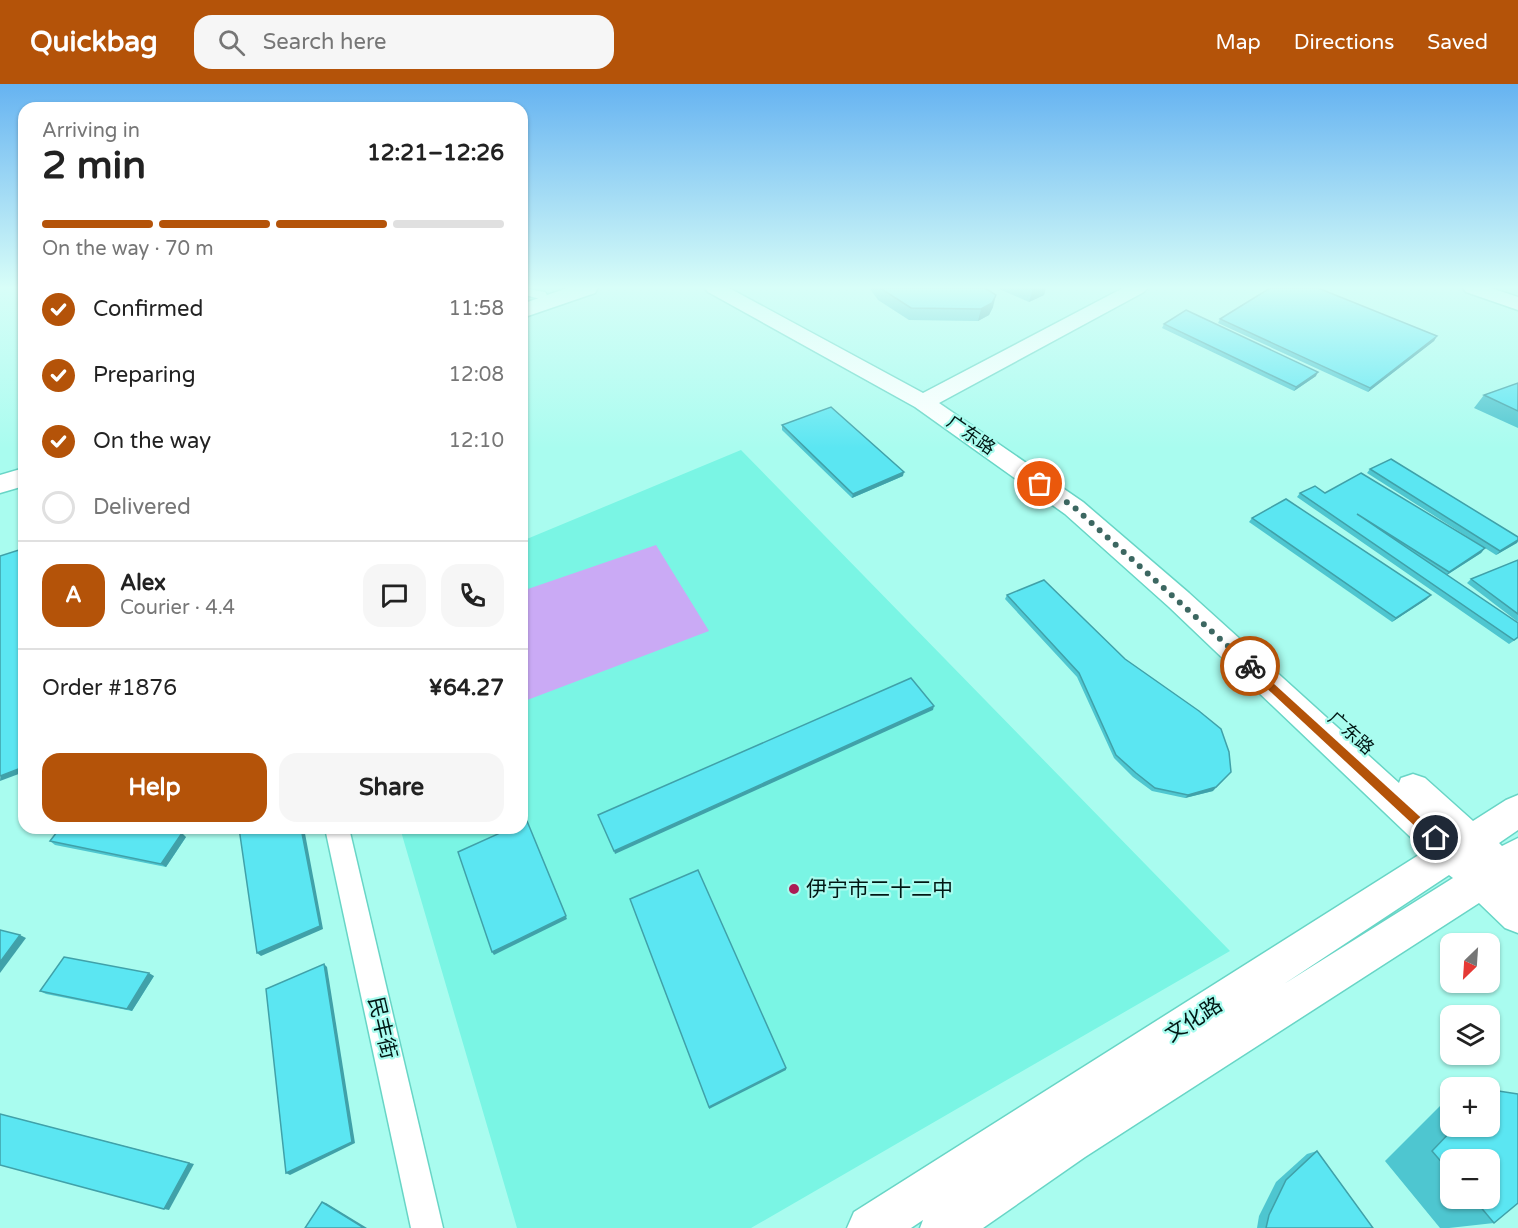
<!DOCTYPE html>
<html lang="en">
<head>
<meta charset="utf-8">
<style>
  :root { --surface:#fff; --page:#f6f6f6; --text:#222; --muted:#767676; --line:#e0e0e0; --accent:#b45309 }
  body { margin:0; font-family:"Varela Round","Noto Sans SC",sans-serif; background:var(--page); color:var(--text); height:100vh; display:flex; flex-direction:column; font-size:22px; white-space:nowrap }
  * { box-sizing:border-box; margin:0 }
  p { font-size:20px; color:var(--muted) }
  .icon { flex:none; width:33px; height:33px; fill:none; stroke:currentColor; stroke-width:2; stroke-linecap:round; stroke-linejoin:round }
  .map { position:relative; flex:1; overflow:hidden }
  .panel { position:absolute; left:18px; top:18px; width:510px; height:732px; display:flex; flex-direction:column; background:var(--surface); border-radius:18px; box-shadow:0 2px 4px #0004 }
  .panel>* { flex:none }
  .needle { width:39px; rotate:205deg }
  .tools { position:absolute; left:1440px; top:849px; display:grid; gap:12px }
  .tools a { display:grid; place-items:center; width:60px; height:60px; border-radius:12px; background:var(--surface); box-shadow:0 2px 4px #0004; font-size:30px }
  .pin { position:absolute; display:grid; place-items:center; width:51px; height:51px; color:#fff; margin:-26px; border:3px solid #fff; border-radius:50%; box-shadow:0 2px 6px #0007 }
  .courier { position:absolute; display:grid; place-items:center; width:60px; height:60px; margin:-30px; border:4px solid #b45309; border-radius:50%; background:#fff; color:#222; box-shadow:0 2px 8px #0007 }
  .head em { font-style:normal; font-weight:700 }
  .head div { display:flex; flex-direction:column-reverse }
  .head { display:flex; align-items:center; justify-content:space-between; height:102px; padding:0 24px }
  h1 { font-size:39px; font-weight:700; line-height:45px }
  .bar { display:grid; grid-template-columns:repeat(4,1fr); gap:9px 6px; align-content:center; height:72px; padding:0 24px }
  .bar i { height:8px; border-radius:4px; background:var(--line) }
  .bar .selected { background:var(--accent) }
  .bar p { grid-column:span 4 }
  .line { display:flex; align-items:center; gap:15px; padding:0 24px; border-top:2px solid var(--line) }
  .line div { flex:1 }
  .round { display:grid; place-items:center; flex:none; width:63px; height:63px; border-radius:18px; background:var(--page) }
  ol { padding:0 24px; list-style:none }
  li { display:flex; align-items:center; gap:18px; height:66px }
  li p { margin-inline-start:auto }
  li .icon { padding:6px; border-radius:50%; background:var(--accent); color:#fff; stroke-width:4 }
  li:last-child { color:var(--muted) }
  li i { width:33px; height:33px; border:3px solid var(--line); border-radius:50% }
  .primary-button { display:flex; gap:12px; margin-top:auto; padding:12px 24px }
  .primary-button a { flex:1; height:69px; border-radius:18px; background:var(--accent); color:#fff; font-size:24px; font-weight:700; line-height:69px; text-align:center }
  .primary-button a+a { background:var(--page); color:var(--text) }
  header { display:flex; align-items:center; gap:36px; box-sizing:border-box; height:84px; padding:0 30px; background:var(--accent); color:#fff }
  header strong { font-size:28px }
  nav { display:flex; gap:33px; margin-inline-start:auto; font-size:21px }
  .search { width:420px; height:54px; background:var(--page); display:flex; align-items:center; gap:15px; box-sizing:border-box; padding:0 21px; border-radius:18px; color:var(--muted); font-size:22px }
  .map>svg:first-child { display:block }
</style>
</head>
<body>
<header>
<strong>Quickbag</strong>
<div class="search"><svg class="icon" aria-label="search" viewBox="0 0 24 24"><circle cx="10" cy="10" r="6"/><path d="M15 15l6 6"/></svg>Search here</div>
<nav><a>Map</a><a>Directions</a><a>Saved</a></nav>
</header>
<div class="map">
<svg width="1518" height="1144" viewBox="0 0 1518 1144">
  <rect width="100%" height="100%" fill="#a9fcef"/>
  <polygon fill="#7af5e4" points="741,366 1230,867 751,1144 517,1144 400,744 522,744 522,457"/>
  <polygon fill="#caaaf5" points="656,461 709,547 522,618 522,507"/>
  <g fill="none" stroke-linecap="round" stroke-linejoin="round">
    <defs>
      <g id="street">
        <polygon points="522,204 545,208 547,211 540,215 522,210"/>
        <polygon points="325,744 349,744 443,1144 411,1144"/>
      </g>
      <g id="secondary">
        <path d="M 705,204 L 729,204 L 923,309 L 1123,204 L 1147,204 L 1144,208 L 939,319 L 1083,418 L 1189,509 L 1399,699 L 1401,694 L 1413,690 L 1425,694 L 1473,737 L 1506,716 L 1518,711 L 1518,746 L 1499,759 L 1502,762 L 1518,754 L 1518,849 L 1505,844 L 1479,819 L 1085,1073 L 983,1144 L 920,1144 L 923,1136 L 911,1144 L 847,1144 L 854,1128 L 1425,767 L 1169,523 L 1065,430 L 915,323 L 708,208 ZM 1449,791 L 1453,794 L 1284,900 Z"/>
        <polygon points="1463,204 1491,204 1518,213 1518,226 1466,208"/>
      </g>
      <g id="primary">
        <polygon points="567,204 598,204 595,209 522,234 522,220"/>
        <polygon points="24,384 24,402 0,409 0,391"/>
      </g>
    </defs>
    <use href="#street" stroke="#68d5c6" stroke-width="3"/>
    <use href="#secondary" stroke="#68d5c6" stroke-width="3"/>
    <use href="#primary" stroke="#68d5c6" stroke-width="3"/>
    <use href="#street" fill="#fff" fill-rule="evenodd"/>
    <use href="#secondary" fill="#fff" fill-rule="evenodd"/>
    <use href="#primary" fill="#fff" fill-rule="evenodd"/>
  </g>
  <g fill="#4ec6d0" fill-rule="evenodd">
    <polygon points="871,204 985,204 993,223 989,231 978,237 909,236 878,216 871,206"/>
    <polygon points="997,204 1046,204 1044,211 1029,218"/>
    <polygon points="1220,235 1437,252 1434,257 1368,308 1218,239"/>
    <polygon points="1164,240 1316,292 1294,307 1162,244"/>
    <polygon points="1518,299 1518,344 1474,324 1484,311"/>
    <polygon points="782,341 903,392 852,414 782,346"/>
    <polygon points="1370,385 1518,453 1518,458 1496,471 1367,389"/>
    <polygon points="1300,409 1325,409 1485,464 1481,469 1447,491 1518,554 1509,560 1297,413"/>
    <polygon points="1252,434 1427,515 1392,538 1249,438"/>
    <polygon points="1518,476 1518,538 1467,499 1471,495"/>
    <polygon points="1007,511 1213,707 1185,714 1152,707 1133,693 1114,674 1077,593 1005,515"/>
    <polygon points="186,753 166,783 55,761 50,757"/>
    <polygon points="154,892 132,927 46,910 40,907"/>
    <path d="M 1490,1006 L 1492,1006 L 1494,1139 L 1449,1144 L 1440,1144 L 1385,1077 L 1442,1020 L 1450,1018 L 1450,1042 L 1490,1042 ZM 1450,1076 L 1490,1114 L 1450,1114 Z"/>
    <polygon points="1317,1067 1373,1144 1257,1144 1259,1132 1276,1098 1307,1070"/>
  </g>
  <g fill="#40a1a9">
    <polygon points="1033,204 1046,204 1044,211 1029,218"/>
    <polygon points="996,211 993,223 989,231 978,237 981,225"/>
    <polygon points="1437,252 1434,257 1368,308 1370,304"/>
    <polygon points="1318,288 1316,292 1294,307 1296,303"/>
    <polygon points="904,388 903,392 852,414 853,410"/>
    <polygon points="1518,456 1517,459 1496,471 1500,467"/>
    <polygon points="1485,464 1481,469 1445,492 1449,488"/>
    <polygon points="22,465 24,468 24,688 0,697"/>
    <polygon points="1431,511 1427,515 1392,538 1396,534"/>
    <polygon points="934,622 933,626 615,770 614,767"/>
    <polygon points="1231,688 1213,707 1185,714 1188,711"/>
    <polygon points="527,737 567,835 494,871 492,868"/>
    <polygon points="301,744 304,744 323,845 261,872 257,869"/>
    <polygon points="182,749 186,753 166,783 161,780"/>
    <polygon points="20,851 26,854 0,889 0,878"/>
    <polygon points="324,880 327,883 355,1059 290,1091 286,1089"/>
    <polygon points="149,889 154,892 132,927 127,925"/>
    <polygon points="786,984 786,986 709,1025 709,1023"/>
    <polygon points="0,1030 194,1080 169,1126 164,1125"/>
    <polygon points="322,1118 326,1119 367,1144 364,1144"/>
  </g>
  <g fill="#5be6f2" stroke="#40a1a9" stroke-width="1.5">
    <polygon points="880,204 985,204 996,211 992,219 981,225 911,224"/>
    <polygon points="1270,204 1318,204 1437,252 1370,304 1220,235"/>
    <polygon points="1186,226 1318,288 1296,303 1164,240"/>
    <polygon points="1518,299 1518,327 1484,311"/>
    <polygon points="831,323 904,388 853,410 782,341"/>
    <polygon points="1391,375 1518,453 1518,456 1500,467 1370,385"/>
    <polygon points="1361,389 1485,464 1449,488 1357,430 1518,539 1518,553 1514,556 1300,409 1315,402 1325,409"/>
    <polygon points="1286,415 1431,511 1396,534 1252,434"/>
    <polygon points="22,465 21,684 0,692 0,472"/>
    <polygon points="1518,476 1518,530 1471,495"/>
    <polygon points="1044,496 1125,575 1199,627 1221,645 1229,668 1231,688 1216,703 1188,711 1155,704 1136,689 1116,671 1079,589 1007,511"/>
    <polygon points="911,594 934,622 614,767 598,731"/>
    <polygon points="527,737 566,832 492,868 458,768 511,744 522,744 522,739"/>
    <polygon points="60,744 155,744 182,749 161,780 50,757"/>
    <polygon points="239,744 301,744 320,842 257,869"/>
    <polygon points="698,786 786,984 709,1023 630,815"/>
    <polygon points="0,846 20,851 0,878"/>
    <polygon points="64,873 149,889 127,925 40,907"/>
    <polygon points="324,880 352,1058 286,1089 266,905"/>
    <polygon points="1492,1006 1518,1010 1518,1119 1494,1139 1473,1114 1490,1114 1490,1076 1450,1076 1450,1088 1432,1067 1456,1042 1490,1042 1490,1008"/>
    <polygon points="0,1030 189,1079 164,1125 0,1081"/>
    <polygon points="1317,1067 1373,1144 1266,1144 1269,1131 1286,1096"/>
    <polygon points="322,1118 364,1144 305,1144"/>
  </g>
  <linearGradient id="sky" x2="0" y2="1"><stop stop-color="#66b3f1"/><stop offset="0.56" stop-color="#d8fef8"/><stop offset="1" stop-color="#d8fef8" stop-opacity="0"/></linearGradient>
  <rect width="1518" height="364" fill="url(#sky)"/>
  <polygon fill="#b45309" points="1250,578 1440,751 1440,758 1432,758 1246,585 1245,582"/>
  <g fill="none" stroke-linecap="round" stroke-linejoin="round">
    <polyline stroke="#3c6761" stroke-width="6" stroke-dasharray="0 10.8" points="1040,400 1074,423 1250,582"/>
  </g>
  <circle fill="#ab1b55" stroke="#a9fcef" stroke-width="2" cx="794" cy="805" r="6"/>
  <g text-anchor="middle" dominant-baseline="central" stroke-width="4.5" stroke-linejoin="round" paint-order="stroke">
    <g font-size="18" fill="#011714" stroke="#a9fcef">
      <text transform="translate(971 351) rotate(35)">广东路</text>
      <text transform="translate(1351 649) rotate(42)">广东路</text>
    </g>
    <g font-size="21" fill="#011714" stroke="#a9fcef" text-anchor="start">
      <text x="806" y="805">伊宁市二十二中</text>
    </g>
    <g font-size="21" fill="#011714" stroke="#a9fcef">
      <text transform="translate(1194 936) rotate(-33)">文化路</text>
      <text transform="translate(382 944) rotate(77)">民丰街</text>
    </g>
  </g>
</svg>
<div class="tools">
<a><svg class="needle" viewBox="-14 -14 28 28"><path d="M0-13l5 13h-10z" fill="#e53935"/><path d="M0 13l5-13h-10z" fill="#767676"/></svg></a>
<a><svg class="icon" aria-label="layers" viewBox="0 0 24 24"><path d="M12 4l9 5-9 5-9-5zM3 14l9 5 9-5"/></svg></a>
<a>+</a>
<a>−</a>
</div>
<div class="pin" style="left:1040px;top:400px;background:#ea580c"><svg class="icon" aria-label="bag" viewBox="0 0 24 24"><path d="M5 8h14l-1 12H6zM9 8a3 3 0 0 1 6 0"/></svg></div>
<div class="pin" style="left:1436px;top:754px;background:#1f2937"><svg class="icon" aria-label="home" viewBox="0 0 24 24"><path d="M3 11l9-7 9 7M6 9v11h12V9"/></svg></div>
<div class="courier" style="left:1250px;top:582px"><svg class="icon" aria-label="bike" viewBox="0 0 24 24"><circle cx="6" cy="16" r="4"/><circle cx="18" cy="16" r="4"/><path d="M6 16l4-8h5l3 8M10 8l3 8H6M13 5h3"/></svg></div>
<section class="panel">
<div class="head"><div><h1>2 min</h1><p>Arriving in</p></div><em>12:21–12:26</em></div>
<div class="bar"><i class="selected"></i><i class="selected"></i><i class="selected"></i><i></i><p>On the way · 70 m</p></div>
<ol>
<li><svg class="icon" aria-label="check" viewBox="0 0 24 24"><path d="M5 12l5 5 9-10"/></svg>Confirmed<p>11:58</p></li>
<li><svg class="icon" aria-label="check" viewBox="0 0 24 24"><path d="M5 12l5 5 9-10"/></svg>Preparing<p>12:08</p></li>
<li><svg class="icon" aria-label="check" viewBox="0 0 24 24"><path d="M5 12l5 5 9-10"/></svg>On the way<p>12:10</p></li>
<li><i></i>Delivered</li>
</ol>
<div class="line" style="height:108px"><b class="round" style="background:var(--accent);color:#fff">A</b><div><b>Alex</b><p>Courier · 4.4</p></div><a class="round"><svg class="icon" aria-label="chat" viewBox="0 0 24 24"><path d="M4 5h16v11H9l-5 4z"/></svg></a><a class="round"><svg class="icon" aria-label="phone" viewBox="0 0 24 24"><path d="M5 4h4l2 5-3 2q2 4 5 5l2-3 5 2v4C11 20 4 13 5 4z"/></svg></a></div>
<div class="line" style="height:78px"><div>Order #1876</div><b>¥64.27</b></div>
<div class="primary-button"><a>Help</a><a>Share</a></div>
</section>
</div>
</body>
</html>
